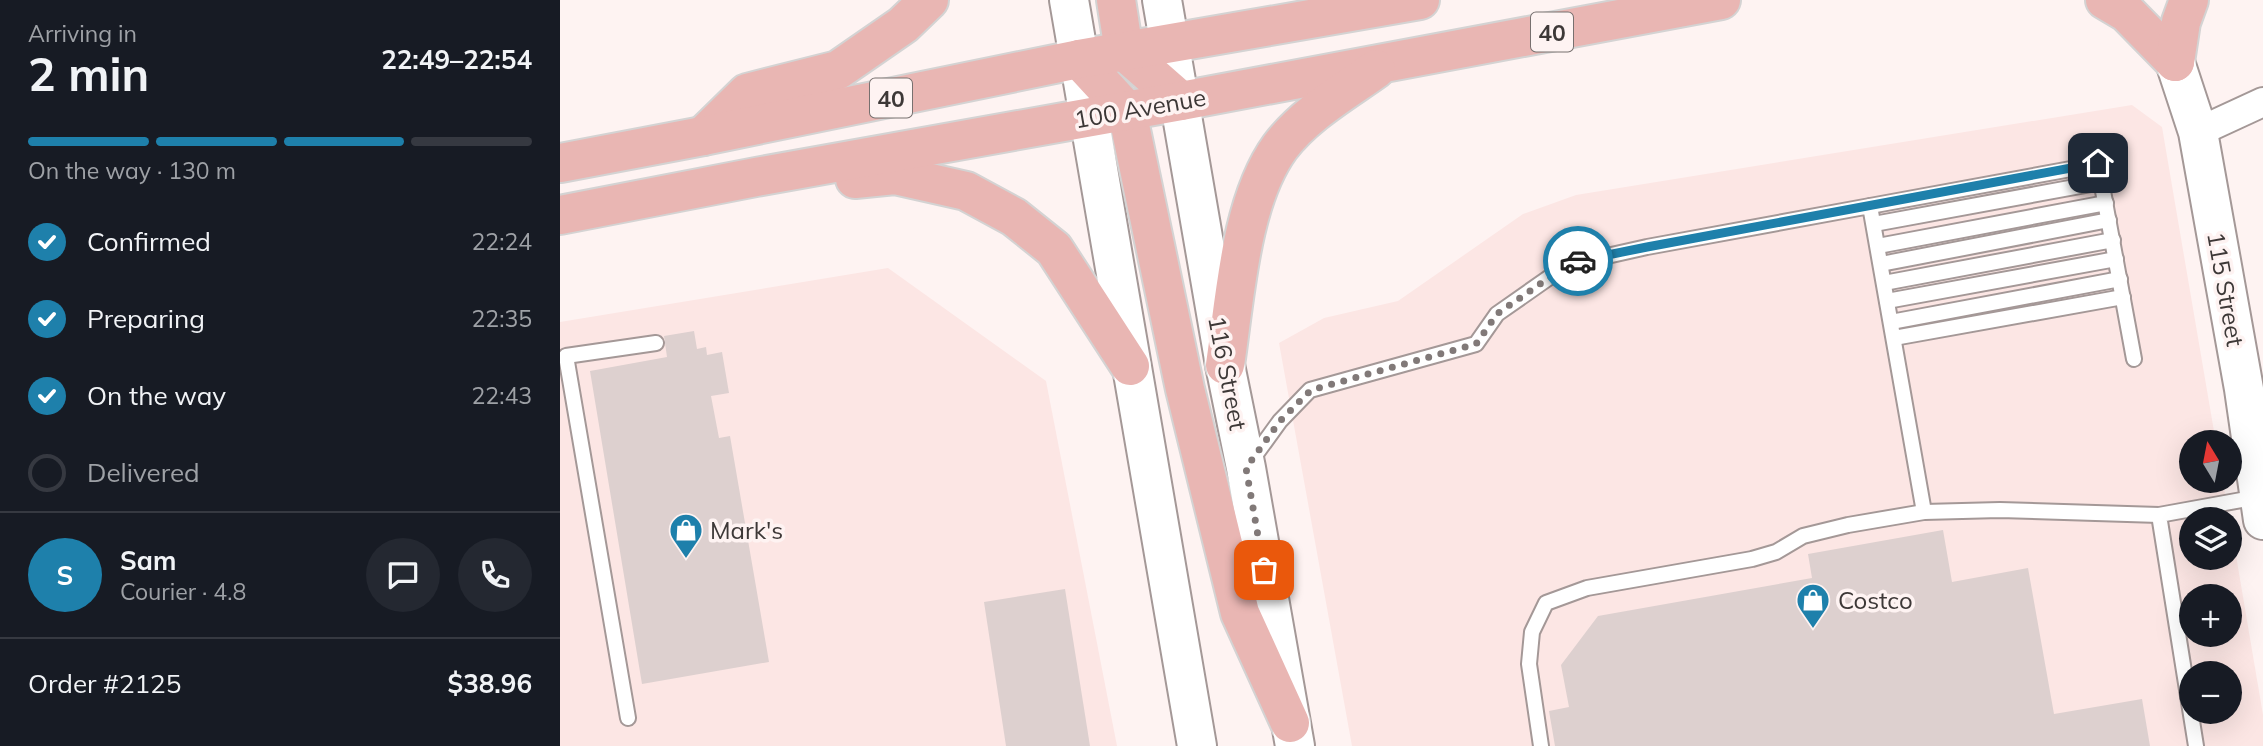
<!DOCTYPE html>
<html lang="en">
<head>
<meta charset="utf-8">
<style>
  :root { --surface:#171b24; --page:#242831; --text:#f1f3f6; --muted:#9ea1a6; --line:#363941; --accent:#1e80ab }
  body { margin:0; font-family:Mulish,sans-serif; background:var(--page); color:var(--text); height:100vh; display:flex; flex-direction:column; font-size:26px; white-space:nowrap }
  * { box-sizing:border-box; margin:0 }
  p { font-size:23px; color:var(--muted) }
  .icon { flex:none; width:38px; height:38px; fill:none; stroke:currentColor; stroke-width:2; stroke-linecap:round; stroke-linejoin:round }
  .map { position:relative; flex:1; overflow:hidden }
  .sheet { display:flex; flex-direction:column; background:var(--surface); width:560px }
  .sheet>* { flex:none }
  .needle { width:46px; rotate:350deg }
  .fabs { position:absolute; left:1619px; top:430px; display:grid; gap:14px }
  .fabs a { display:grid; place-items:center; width:63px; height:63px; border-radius:50%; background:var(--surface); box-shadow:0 7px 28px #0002; font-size:35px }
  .pin { position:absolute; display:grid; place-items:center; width:60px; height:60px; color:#fff; margin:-30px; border-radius:14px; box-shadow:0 4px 10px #0006 }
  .courier { position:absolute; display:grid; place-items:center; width:70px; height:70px; margin:-35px; border:5px solid #1e80ab; border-radius:50%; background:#fff; color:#222; box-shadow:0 2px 9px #0007 }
  .headline em { font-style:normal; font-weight:700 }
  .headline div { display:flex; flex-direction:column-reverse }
  .headline { display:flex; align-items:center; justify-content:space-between; height:119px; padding:0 28px }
  h1 { font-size:46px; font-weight:700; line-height:52px }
  .bar { display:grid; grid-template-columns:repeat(4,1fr); gap:10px 7px; align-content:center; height:84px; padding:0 28px }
  .bar i { height:9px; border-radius:5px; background:var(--line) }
  .bar .active { background:var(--accent) }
  .bar p { grid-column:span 4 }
  .line { display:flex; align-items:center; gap:18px; padding:0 28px; border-top:2px solid var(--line) }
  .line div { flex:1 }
  .round { display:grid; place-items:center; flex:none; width:74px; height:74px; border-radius:37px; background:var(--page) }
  ol { padding:0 28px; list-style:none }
  li { display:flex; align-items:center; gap:21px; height:77px }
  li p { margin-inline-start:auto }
  li .icon { padding:7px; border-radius:50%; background:var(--accent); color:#fff; stroke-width:4 }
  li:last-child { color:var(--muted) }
  li i { width:38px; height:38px; border:4px solid var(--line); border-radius:50% }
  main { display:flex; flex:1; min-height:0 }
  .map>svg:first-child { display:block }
</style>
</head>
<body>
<main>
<section class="sheet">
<div class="headline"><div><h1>2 min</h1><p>Arriving in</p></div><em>22:49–22:54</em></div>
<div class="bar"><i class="active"></i><i class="active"></i><i class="active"></i><i></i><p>On the way · 130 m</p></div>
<ol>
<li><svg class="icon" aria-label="check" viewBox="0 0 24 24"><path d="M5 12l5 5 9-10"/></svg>Confirmed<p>22:24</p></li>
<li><svg class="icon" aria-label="check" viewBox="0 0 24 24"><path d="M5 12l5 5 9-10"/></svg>Preparing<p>22:35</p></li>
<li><svg class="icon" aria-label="check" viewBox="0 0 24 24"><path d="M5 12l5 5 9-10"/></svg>On the way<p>22:43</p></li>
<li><i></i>Delivered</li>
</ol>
<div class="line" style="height:126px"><b class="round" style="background:var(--accent);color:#fff">S</b><div><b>Sam</b><p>Courier · 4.8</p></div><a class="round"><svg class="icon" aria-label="chat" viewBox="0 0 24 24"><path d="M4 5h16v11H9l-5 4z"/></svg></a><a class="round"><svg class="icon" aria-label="phone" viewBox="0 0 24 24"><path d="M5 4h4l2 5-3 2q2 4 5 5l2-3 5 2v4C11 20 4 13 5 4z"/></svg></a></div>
<div class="line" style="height:91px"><div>Order #2125</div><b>$38.96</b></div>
</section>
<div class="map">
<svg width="1703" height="746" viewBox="0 0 1703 746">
  <rect width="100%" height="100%" fill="#fef3f2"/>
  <g fill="#fce6e4" fill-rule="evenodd">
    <path d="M 1572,105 L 1602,127 L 1656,443 L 1631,443 L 1631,481 L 1663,481 L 1669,520 L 1631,520 L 1631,558 L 1670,558 L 1670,520 L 1703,715 L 1703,746 L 792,746 L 719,343 L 764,318 L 838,301 L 963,214 L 1016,195 ZM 1631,597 L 1670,597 L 1670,635 L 1631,635 ZM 1631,674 L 1670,674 L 1670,712 L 1631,712 Z"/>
    <polygon points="328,268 486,381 557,746 0,746 0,322"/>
  </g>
  <g fill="#ddd0cf">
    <polygon points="134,331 137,349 146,347 147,355 162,352 169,393 151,396 159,438 170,436 209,662 82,684 30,371 107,357 104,336"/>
    <polygon points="1383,530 1392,582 1468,568 1494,714 1582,699 1590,746 995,746 989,711 1009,707 1001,665 1038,616 1252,578 1248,554"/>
    <polygon points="505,589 530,746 446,746 424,602"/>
  </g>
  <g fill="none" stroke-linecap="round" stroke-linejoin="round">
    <defs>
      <g id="lane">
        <polyline points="1310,206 1538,164 1574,359"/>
        <polyline points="1314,224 1542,182"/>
        <polyline points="1318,246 1546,203"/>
        <polyline points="1321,264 1549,220"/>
        <polyline points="1324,283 1553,240"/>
        <polyline points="1327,301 1556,259"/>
        <polyline points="1331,322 1560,279"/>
        <polyline points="1334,338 1563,297"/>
        <polyline points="691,461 720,421 750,390 916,344 937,314 1007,265 1087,247 1310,206 1364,512"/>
        <polyline points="68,718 6,356 96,343"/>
        <polyline points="981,746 969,664 972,632 986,603 1027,588 1192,559 1216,552 1243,536 1288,525 1364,512 1440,510 1599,515"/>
        <polyline points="1636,746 1599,515 1698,497"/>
      </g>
      <polyline id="street" points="1638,132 1703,102"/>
      <g id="secondary">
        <polyline points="509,0 637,746"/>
        <polyline points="602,0 665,365 686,468 735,746"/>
        <polyline points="1615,62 1638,132 1684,389 1703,520"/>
      </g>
      <g id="primary">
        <polyline points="556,0 564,51 621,101"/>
        <polyline points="1545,0 1567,13 1615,62"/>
        <polyline points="519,59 567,111 625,389 680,613 730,723"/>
        <polyline points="1615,62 1621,22 1629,0"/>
        <polyline points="143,136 187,93 278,70 343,25 369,0"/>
        <polyline points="0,163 143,136 519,59 860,0"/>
        <polyline points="295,179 335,175 406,191 454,217 494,249 570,366"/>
        <polyline points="0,215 196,177 621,101 1161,0"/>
        <path d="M 665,365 C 675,299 680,202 720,147 C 745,114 784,92 816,69"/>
      </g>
    </defs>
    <use href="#lane" stroke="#a49897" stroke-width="18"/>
    <use href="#street" stroke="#a49897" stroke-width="32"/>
    <use href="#secondary" stroke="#a49897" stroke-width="42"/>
    <use href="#primary" stroke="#d4d3d3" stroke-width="42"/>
    <use href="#lane" stroke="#fff" stroke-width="14"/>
    <use href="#street" stroke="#fff" stroke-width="28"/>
    <use href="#secondary" stroke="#fff" stroke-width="38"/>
    <use href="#primary" stroke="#e9b6b3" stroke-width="38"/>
  </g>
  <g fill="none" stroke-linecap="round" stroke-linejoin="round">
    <polyline stroke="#817978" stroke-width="7" stroke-dasharray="0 12.6" points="704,570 686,468 720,421 751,390 916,344 937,314 1007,265 1018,261"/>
    <polyline stroke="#1e80ab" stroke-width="9" points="1018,261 1087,247 1538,163"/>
  </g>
  <defs>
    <symbol id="shop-pin" viewBox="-11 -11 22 30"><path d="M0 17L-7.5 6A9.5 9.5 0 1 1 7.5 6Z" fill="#1e80ab" stroke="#fef3f2"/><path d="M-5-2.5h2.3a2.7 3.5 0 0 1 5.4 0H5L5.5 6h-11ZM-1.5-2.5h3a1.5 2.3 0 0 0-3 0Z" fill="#fff"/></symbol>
  </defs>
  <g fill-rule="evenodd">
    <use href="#shop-pin" x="107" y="511" width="38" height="52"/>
    <use href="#shop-pin" x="1234" y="581" width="38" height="52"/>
  </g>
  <g text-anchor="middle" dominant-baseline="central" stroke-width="7" stroke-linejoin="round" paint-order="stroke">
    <g fill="#fef3f2" stroke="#77706f" stroke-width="2">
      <rect x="971" y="12.5" width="42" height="39" rx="5"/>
      <rect x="310" y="78.5" width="42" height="39" rx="5"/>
    </g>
    <g font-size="23" font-weight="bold" fill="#3d3837">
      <text x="992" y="32">40</text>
      <text x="331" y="98">40</text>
    </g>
    <g font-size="24" fill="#3d3837" stroke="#fef3f2">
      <text transform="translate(580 108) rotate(-10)">100 Avenue</text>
      <text transform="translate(1666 289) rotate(80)">115 Street</text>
      <text transform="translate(668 373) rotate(79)">116 Street</text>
    </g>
    <g font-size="24" fill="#3d3837" stroke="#fef3f2" text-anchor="start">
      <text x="150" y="530">Mark's</text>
      <text x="1278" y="600">Costco</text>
    </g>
  </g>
</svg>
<div class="fabs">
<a><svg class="needle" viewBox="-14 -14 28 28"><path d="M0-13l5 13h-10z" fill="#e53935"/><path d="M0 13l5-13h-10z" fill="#9ea1a6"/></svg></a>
<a><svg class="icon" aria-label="layers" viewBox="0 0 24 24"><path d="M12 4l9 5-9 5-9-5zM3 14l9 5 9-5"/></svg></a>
<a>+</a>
<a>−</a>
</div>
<div class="pin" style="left:704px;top:570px;background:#ea580c"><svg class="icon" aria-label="bag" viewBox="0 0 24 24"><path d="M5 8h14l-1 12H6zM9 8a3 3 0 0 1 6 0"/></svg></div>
<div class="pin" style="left:1538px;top:163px;background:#1f2937"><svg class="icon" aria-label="home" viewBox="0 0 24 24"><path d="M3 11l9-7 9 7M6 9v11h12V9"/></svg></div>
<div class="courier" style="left:1018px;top:261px"><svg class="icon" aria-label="car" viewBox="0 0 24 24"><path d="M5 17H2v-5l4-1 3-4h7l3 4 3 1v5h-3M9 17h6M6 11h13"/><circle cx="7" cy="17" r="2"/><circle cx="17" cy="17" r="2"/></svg></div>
</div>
</main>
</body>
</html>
